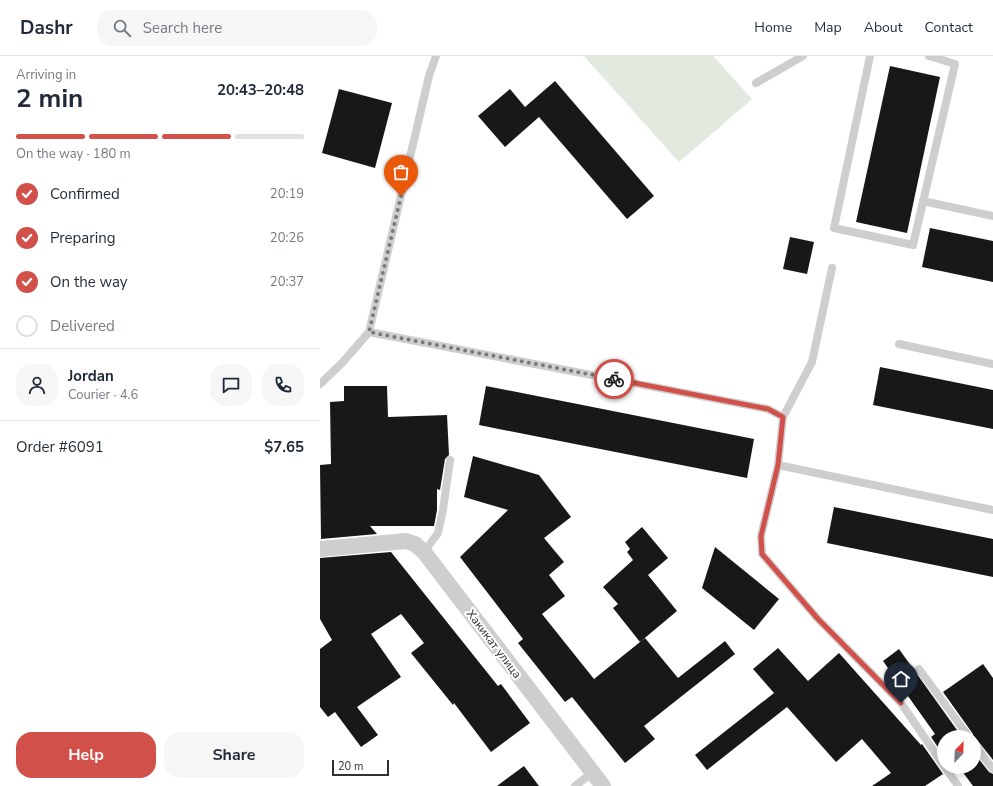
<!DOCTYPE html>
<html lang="en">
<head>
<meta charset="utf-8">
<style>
  :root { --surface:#fff; --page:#f6f6f7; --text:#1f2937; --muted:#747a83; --line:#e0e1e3; --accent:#d1514a }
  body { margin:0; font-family:"Nunito Sans",sans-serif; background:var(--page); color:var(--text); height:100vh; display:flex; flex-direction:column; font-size:15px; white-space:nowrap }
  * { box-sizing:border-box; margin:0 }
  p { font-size:13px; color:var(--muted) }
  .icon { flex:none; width:22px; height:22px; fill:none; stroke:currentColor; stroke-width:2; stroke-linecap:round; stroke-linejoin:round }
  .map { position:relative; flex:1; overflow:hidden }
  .side { display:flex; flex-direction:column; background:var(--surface); width:320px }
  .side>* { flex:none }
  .needle { width:26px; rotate:23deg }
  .tools { position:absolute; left:617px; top:674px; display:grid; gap:8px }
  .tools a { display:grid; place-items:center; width:44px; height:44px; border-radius:50%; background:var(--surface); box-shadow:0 2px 10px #0003; font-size:20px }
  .scale { position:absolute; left:12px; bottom:10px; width:57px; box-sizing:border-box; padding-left:4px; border:2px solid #313131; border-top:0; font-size:11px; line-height:14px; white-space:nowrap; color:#313131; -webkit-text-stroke:3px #fff; paint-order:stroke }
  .pin { position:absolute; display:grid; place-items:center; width:34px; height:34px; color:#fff; margin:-41px -17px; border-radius:50% 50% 50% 0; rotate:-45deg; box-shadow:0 0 4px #0007 }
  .pin .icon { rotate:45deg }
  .courier { position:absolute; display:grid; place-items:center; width:40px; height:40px; margin:-20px; border:3px solid #d1514a; border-radius:50%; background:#fff; color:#222; box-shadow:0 1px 5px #0007 }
  .overview em { font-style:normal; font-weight:700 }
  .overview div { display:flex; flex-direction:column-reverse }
  .overview { display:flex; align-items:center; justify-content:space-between; height:68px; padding:0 16px }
  h1 { font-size:26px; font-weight:700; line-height:30px }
  .bar { display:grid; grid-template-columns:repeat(4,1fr); gap:6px 4px; align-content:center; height:48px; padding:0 16px }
  .bar i { height:5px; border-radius:3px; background:var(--line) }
  .bar .active { background:var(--accent) }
  .bar p { grid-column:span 4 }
  .line { display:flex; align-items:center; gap:10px; padding:0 16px; border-top:1px solid var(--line) }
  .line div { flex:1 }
  .round { display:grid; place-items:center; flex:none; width:42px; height:42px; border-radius:16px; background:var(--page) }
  ol { padding:0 16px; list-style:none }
  li { display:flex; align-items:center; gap:12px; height:44px }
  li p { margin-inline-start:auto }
  li .icon { padding:4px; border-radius:50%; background:var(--accent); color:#fff; stroke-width:4 }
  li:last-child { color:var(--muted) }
  li i { width:22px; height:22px; border:2px solid var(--line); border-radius:50% }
  .primary-button { display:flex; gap:8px; margin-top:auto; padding:8px 16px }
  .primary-button a { flex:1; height:46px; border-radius:16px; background:var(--accent); color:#fff; font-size:16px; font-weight:700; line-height:46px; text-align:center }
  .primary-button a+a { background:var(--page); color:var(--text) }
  header { display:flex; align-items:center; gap:24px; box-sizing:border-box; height:56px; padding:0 20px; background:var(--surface); border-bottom:1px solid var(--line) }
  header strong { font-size:19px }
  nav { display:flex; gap:22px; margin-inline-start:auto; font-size:14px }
  .search { width:280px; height:36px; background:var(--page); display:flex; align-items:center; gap:10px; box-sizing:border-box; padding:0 14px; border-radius:16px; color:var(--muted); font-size:15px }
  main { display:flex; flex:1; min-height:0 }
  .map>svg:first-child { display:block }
</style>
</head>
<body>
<header>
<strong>Dashr</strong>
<div class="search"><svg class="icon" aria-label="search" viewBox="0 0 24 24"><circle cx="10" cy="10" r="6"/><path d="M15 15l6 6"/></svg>Search here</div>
<nav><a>Home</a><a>Map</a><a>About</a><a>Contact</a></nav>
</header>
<main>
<section class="side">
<div class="overview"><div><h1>2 min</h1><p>Arriving in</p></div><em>20:43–20:48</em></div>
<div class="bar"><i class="active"></i><i class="active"></i><i class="active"></i><i></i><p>On the way · 180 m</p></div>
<ol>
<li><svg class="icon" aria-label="check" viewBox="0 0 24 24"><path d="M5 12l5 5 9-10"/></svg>Confirmed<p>20:19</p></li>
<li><svg class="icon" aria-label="check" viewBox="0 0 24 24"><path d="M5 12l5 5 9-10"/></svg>Preparing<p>20:26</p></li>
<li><svg class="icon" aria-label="check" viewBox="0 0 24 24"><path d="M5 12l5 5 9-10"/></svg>On the way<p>20:37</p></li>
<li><i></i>Delivered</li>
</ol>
<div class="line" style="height:72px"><a class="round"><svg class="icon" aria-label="person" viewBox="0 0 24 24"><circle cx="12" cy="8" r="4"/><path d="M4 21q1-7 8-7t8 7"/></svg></a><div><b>Jordan</b><p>Courier · 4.6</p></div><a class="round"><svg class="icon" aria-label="chat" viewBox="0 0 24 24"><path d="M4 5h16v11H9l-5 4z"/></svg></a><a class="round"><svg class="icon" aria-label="phone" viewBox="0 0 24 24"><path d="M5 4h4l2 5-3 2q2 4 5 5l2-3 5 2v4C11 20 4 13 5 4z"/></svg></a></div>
<div class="line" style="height:52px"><div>Order #6091</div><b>$7.65</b></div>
<div class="primary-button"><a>Help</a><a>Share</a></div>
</section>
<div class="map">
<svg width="673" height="730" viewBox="0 0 673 730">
  <rect width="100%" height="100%" fill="#fff"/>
  <polygon fill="#e2e9de" points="264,0 393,0 432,43 359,106"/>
  <g fill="#181818">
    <polygon points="570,10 620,21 587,177 536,166"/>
    <polygon points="235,25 334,140 307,163 219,61 185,91 158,60 190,33 205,51"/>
    <polygon points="19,33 72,47 55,112 2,97"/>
    <polygon points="610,172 673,185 673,226 602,211"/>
    <polygon points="470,181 494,186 487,218 463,213"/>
    <polygon points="560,311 673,334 673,373 553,349"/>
    <polygon points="24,330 67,330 68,361 127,359 129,399 125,403 120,434 117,433 117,454 114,470 50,470 57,478 1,483 0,409 11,408 10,346 24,345"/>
    <polygon points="166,330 434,383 427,422 159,369"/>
    <polygon points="153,400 219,419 251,461 224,482 244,506 229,519 245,540 222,558 274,623 325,582 358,622 405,585 415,598 324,670 335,683 305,707 252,641 245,646 198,587 203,583 140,501 188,454 144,441"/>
    <polygon points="514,451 673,483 673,521 507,487"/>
    <polygon points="322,471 348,502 328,519 357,555 320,586 293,552 298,548 283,531 313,504 307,496 310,493 305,486"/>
    <polygon points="395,491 459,543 434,574 382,532"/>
    <polygon points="71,496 178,630 181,628 210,667 171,696 134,647 133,649 91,597 104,587 81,558 51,578 81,621 37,651 58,679 41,691 15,656 8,661 0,651 0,593 12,584 0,563 0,502"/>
    <polygon points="458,592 488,625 519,597 601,689 602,688 623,718 605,730 552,730 571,717 542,683 516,706 467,651 387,714 375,699 454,637 433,613"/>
    <polygon points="579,593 642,681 624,681 624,700 611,681 615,678 563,605"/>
    <polygon points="663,608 673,622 673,704 658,685 654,683 653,678 623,636"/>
    <polygon points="654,697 669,716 673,718 673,730 653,730 639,711 654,711"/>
    <polygon points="204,710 219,730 177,730"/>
  </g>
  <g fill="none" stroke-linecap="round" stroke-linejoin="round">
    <g stroke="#cecece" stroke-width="8">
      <polyline points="550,0 514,172 593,189 635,8 609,0"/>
      <polyline points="436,27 483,0"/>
      <polyline points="603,145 673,160"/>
      <polyline points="49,276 448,353 463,361 458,409 441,480 442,498 498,563 581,647 624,710"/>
      <polyline points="579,288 673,308"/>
      <polyline points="0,328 22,307 49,276 109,20 116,0"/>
      <polyline points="463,361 492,306 512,212"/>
      <polyline points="458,409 673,454"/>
      <polyline points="104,496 118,477 123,454 130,404"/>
      <polyline points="599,613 649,681"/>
      <polyline points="654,688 673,713"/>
      <polyline points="625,711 638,730"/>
      <polyline points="255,730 272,717"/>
    </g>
    <polyline stroke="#cecece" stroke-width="16" points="0,493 86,485 95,488 104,496 283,730"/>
  </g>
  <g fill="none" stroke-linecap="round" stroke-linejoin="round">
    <polyline stroke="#797979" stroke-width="4" stroke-dasharray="0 7.2" points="81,140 49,276 294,323"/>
    <polyline stroke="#d1514a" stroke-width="5" points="294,323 448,353 463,361 458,409 441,480 442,498 498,563 581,647"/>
  </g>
  <g text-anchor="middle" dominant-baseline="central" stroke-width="4" stroke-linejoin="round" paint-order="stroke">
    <g font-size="12" fill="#313131" stroke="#fff">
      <text transform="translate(174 588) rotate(53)">Хакикат улица</text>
    </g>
  </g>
</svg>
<div class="tools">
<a><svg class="needle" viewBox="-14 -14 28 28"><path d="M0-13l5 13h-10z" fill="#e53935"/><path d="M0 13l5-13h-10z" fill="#747a83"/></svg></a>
</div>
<div class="scale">20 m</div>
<div class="pin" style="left:81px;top:140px;background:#ea580c"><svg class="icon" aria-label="bag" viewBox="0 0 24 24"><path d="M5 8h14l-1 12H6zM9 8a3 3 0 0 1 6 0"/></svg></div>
<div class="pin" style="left:581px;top:647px;background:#1f2937"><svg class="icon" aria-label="home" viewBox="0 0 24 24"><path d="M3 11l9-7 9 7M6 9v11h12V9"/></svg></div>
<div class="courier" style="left:294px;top:323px"><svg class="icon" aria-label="bike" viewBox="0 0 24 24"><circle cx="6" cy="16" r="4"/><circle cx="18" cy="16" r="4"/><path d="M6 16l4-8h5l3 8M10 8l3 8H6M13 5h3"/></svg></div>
</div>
</main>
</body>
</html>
